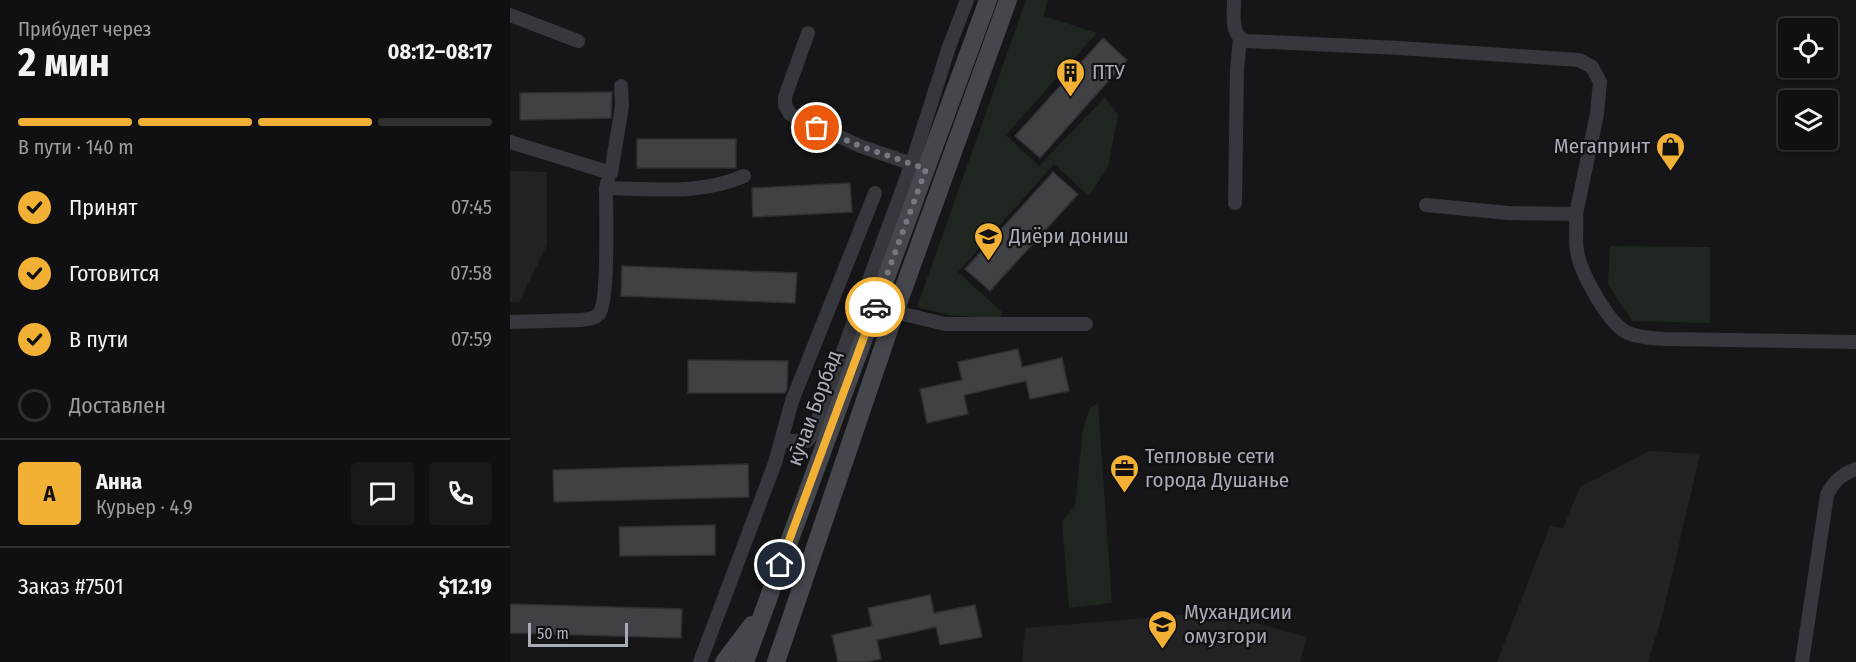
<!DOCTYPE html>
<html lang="ru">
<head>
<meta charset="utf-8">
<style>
  :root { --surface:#101012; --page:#19191b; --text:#f1f3f6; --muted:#9c9d9f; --line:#303032; --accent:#f2b134 }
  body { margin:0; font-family:"Fira Sans Condensed",sans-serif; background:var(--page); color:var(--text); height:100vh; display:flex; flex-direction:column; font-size:22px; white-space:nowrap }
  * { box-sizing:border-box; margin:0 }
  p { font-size:20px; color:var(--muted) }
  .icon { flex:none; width:33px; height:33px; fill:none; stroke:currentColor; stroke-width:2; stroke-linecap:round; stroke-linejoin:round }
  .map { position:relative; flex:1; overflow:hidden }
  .panel { display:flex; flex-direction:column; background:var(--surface); width:510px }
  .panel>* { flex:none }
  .tools { position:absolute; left:1268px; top:18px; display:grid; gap:12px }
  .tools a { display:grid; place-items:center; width:60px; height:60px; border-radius:6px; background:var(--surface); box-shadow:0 2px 4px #0004,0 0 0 2px var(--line); font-size:30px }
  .scale { position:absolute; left:18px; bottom:15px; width:100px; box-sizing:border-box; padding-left:6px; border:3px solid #a8adb8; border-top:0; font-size:16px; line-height:21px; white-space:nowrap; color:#a8adb8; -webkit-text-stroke:4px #111113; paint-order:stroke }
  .pin { position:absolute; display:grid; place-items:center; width:51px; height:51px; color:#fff; margin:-26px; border:3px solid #fff; border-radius:50%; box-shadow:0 2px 6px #0007 }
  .courier { position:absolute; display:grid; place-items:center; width:60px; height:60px; margin:-30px; border:4px solid #f2b134; border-radius:50%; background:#fff; color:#222; box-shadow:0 2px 8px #0007 }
  .headline em { font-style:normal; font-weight:700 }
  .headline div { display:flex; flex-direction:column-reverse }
  .headline { display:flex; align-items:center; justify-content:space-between; height:102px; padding:0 18px }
  h1 { font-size:39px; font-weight:700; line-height:45px }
  .bar { display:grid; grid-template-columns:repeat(4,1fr); gap:9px 6px; align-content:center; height:72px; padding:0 18px }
  .bar i { height:8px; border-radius:4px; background:var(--line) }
  .bar .active { background:var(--accent) }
  .bar p { grid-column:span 4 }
  .line { display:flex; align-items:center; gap:15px; padding:0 18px; border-top:2px solid var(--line) }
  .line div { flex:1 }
  .round { display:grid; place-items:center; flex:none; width:63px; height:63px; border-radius:6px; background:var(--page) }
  ol { padding:0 18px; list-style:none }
  li { display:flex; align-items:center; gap:18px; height:66px }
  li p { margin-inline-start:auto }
  li .icon { padding:6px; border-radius:50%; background:var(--accent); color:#111; stroke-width:4 }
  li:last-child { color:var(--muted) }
  li i { width:33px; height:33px; border:3px solid var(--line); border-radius:50% }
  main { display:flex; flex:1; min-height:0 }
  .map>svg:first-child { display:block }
</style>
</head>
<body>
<main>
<section class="panel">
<div class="headline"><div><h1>2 мин</h1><p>Прибудет через</p></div><em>08:12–08:17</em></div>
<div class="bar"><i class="active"></i><i class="active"></i><i class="active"></i><i></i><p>В пути · 140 m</p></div>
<ol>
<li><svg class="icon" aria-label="check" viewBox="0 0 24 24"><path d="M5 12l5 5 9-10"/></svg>Принят<p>07:45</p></li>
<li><svg class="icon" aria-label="check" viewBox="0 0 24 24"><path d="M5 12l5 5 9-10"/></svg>Готовится<p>07:58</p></li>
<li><svg class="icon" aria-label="check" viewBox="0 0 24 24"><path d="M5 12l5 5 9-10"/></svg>В пути<p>07:59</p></li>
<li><i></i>Доставлен</li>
</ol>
<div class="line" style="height:108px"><b class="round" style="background:var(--accent);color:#111">А</b><div><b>Анна</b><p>Курьер · 4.9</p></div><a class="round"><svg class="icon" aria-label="chat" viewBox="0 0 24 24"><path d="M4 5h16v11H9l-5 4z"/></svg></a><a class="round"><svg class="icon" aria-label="phone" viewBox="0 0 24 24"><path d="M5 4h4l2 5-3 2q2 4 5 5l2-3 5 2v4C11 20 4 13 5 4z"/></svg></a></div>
<div class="line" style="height:78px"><div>Заказ #7501</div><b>$12.19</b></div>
</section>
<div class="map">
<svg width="1346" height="662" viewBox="0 0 1346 662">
  <rect width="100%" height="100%" fill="#161618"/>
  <g fill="#222225">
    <polygon points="0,171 37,172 37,245 9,302 0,302"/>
    <polygon points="1139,451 1190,454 1153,613 1138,662 987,662 1040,526 1053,528 1070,487"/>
    <polygon points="706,612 797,637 790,662 512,662 515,628"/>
  </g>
  <g fill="#1e261f">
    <polygon points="516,0 538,0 534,16 587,33 496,135 529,166 595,97 608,115 598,167 579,196 544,164 448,272 492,312 491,319 438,315 407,307"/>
    <polygon points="1100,246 1200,247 1200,323 1122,321 1098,285"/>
    <polygon points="588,403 602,603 559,608 552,521 565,506 573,428 580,408"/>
  </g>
  <g fill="#404145" stroke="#303034" stroke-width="1.5">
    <polygon points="593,38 617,60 530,158 505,136"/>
    <polygon points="102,92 101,118 10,120 10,93"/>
    <rect x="127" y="139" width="99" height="29"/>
    <polygon points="543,172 568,194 480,291 455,269"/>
    <polygon points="340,183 342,212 243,217 242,188"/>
    <polygon points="112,266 287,273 285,303 111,296"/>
    <polygon points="508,349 512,367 552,358 559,391 520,399 516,381 454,395 458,414 417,423 410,389 452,380 448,362"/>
    <polygon points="178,360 278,361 277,388 275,393 178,393"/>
    <polygon points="238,464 239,497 44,502 43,470"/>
    <polygon points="205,525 205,555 110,556 109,527"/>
    <polygon points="420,595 424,613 465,605 472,637 430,645 426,627 367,640 371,659 356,662 328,662 322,635 362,626 358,608"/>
    <polygon points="0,604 172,609 171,638 0,633"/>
  </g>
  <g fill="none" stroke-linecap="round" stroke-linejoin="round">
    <g stroke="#37383d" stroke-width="14">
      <path d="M 724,0 C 724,15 720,35 736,41 L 889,48 L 1069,60 L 1082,67 L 1090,82 L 1087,114 L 1066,214 L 998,213 L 916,205"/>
      <polyline points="0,15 68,41"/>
      <polyline points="298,33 275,97 275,105 280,114 350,146 408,166"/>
      <polyline points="0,142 101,173 112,106 111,86"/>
      <path d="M 98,180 L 96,188 C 142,189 191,195 234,176"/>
      <polyline points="725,203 727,70 730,38"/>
      <path d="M 1066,214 C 1067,226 1065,240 1067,251 C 1070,272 1099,325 1118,333 C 1130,338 1142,338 1155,339 L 1346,342"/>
      <polyline points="385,312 435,324 576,324"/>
      <path d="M 0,322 L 71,320 C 78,319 84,319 89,314 C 99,302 96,209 96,188"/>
      <polyline points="272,441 297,441 303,433 402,163 439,47 457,0"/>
      <polyline points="190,662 265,463 282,401 365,193"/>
      <path d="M 1292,662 L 1317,495 C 1324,481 1332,474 1346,469"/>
    </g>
    <g stroke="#45474d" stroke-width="18">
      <polyline points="214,662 242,625"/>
      <polyline points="235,662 478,0"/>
      <polyline points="266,662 385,312 498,0"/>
    </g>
  </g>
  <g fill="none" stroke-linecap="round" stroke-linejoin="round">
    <polyline stroke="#757880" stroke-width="6" stroke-dasharray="0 10.8" points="307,128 350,146 416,169 365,307"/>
    <polyline stroke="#f2b134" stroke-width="8" points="270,565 365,307"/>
  </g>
  <defs>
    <symbol id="building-pin" viewBox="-11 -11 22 30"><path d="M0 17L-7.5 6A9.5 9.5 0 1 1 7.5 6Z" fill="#f2b134" stroke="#111113"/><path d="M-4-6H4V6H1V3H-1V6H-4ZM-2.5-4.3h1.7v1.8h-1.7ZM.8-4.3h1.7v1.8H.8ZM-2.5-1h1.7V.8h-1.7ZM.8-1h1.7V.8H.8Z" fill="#111"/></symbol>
    <symbol id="shop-pin" viewBox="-11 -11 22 30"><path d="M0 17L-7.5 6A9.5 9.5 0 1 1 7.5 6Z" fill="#f2b134" stroke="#111113"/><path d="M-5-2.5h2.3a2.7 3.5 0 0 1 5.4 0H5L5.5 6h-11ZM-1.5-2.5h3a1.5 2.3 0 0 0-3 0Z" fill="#111"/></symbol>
    <symbol id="school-pin" viewBox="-11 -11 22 30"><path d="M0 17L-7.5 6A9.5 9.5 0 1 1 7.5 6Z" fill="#f2b134" stroke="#111113"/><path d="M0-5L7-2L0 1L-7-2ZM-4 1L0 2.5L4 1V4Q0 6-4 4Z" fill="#111"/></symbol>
    <symbol id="office-pin" viewBox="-11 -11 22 30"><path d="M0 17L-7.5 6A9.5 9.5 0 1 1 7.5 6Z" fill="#f2b134" stroke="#111113"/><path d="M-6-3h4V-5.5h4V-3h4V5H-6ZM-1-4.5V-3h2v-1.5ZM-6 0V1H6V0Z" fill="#111"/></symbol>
    <symbol id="university-pin" viewBox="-11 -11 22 30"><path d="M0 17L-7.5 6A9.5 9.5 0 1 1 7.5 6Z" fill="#f2b134" stroke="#111113"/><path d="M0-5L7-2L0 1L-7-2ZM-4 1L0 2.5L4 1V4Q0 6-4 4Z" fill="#111"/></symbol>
  </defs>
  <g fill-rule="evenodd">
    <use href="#building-pin" x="544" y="56" width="33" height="45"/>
    <use href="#shop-pin" x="1144" y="130" width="33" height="45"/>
    <use href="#school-pin" x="462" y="220" width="33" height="45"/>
    <use href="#office-pin" x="598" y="452" width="33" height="45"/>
    <use href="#university-pin" x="636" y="608" width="33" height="45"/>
  </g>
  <g text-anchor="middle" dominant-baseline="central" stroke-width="4.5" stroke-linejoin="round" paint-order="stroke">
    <g font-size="21" fill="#a8adb8" stroke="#111113" text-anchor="start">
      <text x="582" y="72">ПТУ</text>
      <text x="1140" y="146" text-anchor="end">Мегапринт</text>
      <text x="499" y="236">Диёри дониш</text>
      <text x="635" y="456">Тепловые сети<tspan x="635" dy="24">города Душанье</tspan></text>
      <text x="674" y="612">Мухандисии<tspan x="674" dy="24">омузгори</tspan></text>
    </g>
    <g font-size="21" fill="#a8adb8" stroke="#111113">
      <text transform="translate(304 408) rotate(-70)">кӯчаи Борбад</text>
    </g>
  </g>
</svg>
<div class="tools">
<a><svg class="icon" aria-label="locate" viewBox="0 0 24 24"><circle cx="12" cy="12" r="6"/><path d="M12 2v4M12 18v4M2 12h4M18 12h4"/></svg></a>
<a><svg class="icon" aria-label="layers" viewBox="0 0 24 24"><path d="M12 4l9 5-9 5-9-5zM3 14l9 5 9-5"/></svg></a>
</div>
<div class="scale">50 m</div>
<div class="pin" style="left:307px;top:128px;background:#ea580c"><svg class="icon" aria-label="bag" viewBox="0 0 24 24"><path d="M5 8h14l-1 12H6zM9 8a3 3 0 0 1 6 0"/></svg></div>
<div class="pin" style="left:270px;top:565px;background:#1f2937"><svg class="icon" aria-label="home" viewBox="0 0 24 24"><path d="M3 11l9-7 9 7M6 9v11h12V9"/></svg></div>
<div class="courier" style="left:365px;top:307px"><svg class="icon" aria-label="car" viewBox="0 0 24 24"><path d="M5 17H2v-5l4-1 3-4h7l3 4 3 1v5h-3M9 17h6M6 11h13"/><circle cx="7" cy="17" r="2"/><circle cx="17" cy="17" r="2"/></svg></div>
</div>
</main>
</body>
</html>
